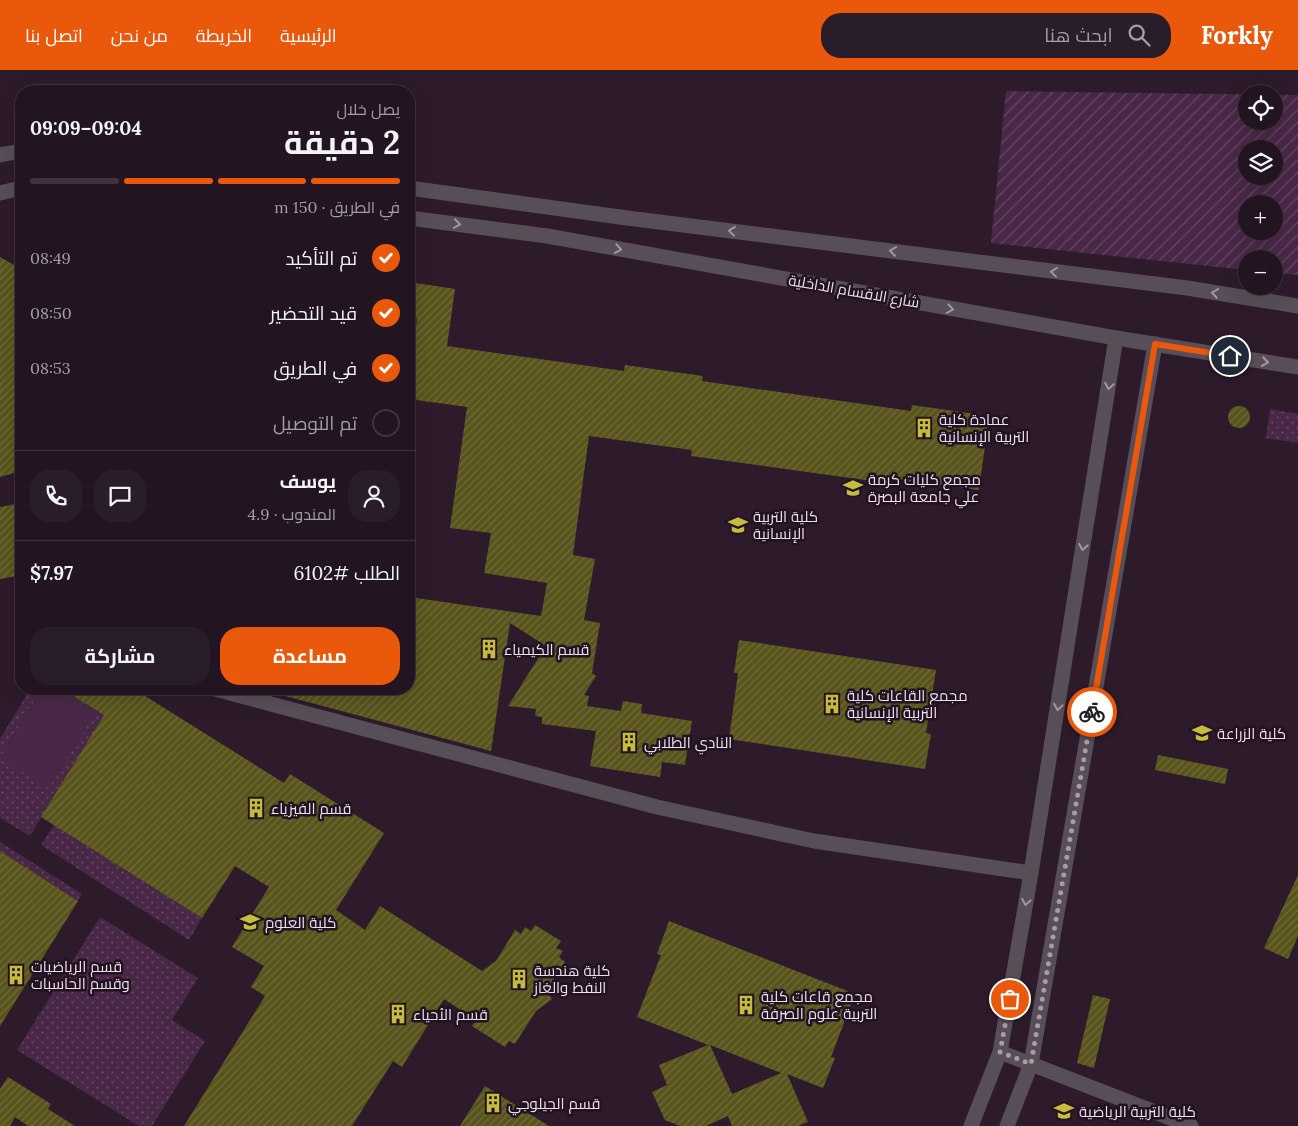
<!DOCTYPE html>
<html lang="ar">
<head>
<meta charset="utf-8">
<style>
  :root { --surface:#221421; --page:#2a1d2a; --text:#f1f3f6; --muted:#a29ea5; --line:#3f333f; --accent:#ea580c }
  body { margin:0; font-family:Lora,Cairo,serif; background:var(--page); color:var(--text); direction:rtl; height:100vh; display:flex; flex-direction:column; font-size:19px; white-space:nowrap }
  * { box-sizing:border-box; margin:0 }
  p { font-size:16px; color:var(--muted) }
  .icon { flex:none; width:28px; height:28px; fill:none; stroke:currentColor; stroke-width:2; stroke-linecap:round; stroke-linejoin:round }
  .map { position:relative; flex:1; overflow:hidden; direction:ltr }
  .drawer { position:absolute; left:15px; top:15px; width:400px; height:610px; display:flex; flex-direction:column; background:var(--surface); border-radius:20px; box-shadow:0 5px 20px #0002,0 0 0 1px var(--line); direction:rtl }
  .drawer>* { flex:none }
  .controls { position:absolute; left:1238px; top:15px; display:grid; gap:10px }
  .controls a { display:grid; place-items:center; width:45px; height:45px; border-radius:50%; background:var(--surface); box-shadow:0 5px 20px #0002,0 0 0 1px var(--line); font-size:25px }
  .pin { position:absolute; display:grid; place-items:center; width:42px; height:42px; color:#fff; margin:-21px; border:2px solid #fff; border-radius:50%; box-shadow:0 1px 5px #0007 }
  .courier { position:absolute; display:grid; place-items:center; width:50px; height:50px; margin:-25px; border:4px solid #ea580c; border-radius:50%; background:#fff; color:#222; box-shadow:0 1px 6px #0007 }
  .overview em { font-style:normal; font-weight:700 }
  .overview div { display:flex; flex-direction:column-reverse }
  .overview { display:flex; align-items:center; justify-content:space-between; height:85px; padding:0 15px }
  h1 { font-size:32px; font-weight:700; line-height:38px }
  .bar { display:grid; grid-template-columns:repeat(4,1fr); gap:8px 5px; align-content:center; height:60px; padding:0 15px }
  .bar i { height:6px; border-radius:4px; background:var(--line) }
  .bar .on { background:var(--accent) }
  .bar p { grid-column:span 4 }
  .line { display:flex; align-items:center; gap:12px; padding:0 15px; border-top:1px solid var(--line) }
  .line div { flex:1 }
  .round { display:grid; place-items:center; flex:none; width:52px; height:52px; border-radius:20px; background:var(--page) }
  ol { padding:0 15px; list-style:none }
  li { display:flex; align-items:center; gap:15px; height:55px }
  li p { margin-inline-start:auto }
  li .icon { padding:5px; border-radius:50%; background:var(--accent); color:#fff; stroke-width:4 }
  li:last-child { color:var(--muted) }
  li i { width:28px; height:28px; border:2px solid var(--line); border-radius:50% }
  .cta { display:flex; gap:10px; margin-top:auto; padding:10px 15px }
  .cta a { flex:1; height:58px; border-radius:20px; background:var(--accent); color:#fff; font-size:20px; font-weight:700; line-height:58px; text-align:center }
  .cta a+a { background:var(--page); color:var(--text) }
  header { display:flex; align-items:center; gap:30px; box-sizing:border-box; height:70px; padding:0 25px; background:var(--accent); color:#fff }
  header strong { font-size:24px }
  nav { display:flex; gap:28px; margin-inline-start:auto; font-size:18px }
  .search { width:350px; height:45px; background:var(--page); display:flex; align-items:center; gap:12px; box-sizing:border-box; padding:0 18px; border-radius:20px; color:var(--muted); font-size:19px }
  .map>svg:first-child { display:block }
</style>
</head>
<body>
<header>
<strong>Forkly</strong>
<div class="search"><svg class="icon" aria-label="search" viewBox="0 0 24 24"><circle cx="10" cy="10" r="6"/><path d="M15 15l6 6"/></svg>ابحث هنا</div>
<nav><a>الرئيسية</a><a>الخريطة</a><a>من نحن</a><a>اتصل بنا</a></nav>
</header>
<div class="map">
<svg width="1298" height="1056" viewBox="0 0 1298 1056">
  <defs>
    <pattern id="grass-dots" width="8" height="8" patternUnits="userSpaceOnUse" patternTransform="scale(1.25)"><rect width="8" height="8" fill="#492847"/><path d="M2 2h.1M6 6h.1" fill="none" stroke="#644762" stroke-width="1.8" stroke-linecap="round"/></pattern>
    <pattern id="garden-furrows" width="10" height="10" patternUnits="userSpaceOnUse" patternTransform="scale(1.25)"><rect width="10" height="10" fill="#492847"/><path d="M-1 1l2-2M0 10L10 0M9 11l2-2" fill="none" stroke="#644762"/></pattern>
    <pattern id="building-hatch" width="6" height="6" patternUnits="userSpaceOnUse" patternTransform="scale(1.25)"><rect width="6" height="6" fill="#58541b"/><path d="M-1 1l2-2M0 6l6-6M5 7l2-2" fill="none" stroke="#706c3c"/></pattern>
  </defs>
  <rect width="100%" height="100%" fill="#2d1b2c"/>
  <g fill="url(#grass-dots)">
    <polygon points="1270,339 1298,344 1298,373 1266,368"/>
    <polygon points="30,619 42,619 0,688 96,642 58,619 71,619 69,623 97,641 111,619 120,619 30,766 0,748 0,669"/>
    <polygon points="54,755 202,848 189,870 41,775"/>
    <polygon points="0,772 82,824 78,831 0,781"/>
    <polygon points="100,847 198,908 172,950 205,971 152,1056 139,1056 17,980"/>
  </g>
  <path fill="url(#garden-furrows)" fill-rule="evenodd" d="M 1006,21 L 1298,25 L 1298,205 L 1274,203 L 1274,189 L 1246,189 L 1246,200 L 991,173 ZM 1246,24 L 1274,24 L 1274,51 L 1246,51 ZM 1246,79 L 1274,79 L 1274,106 L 1246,106 ZM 1246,134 L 1274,134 L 1274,161 L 1246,161 Z"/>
  <polygon fill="#492847" points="42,619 58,619 96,642 49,718 0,688"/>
  <g fill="url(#building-hatch)" fill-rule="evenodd">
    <polygon points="0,187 21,199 21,401 0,407"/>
    <polygon points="409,212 455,219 447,276 624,301 625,295 703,306 702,311 911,341 912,335 989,346 979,420 901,410 901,415 691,386 692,380 589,366 573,485 595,489 584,550 600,553 592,603 596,606 584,625 589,626 587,636 621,641 623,631 642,634 641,643 692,651 685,695 662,692 660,707 590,696 596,661 542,654 542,647 535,646 536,639 508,636 546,576 510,553 491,681 278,624 279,619 409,619 409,527 541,546 547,513 484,503 491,463 450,458 467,337 409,329 409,306 417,249 409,248"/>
    <circle cx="1239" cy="347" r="11"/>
    <polygon points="16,434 21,462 21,505 0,509 0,437"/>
    <polygon points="739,570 936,600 926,663 931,664 925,699 729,669 738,603 734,603"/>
    <polygon points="62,619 134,619 284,713 290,704 384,763 336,840 365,860 380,836 482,901 496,891 515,860 521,864 525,857 531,861 535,855 561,871 556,878 563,881 559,887 565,892 546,921 552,929 536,941 515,974 509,971 505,977 472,956 476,950 444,929 402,997 393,991 352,1056 184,1056 265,926 251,917 264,896 232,877 269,817 235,796 202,848 41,747 104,645"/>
    <polygon points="1158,685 1228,699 1225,714 1155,700"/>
    <polygon points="0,781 78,831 0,956"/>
    <polygon points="1298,805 1298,866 1288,889 1264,878"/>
    <path d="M 669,851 L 855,924 L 831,987 L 835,988 L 823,1018 L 787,1004 L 808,1052 L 798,1056 L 732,1056 L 728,1046 L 706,1056 L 680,1056 L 665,1050 L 652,1022 L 667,1015 L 659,995 L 708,975 L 637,947 L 661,885 L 657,884 ZM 710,975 L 781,1003 L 732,1024 Z"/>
    <polygon points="1093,925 1110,929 1094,998 1077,993"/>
    <polygon points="8,1007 51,1034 48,1039 75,1056 28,1056 15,1047 10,1056 0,1056 0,1019"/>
    <polygon points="485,1016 549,1056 460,1056"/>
  </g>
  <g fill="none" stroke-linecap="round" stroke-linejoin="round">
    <g stroke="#584e57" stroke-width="15">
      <polyline points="215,619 657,737 814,771 1031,803"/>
      <polyline points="1000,982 1191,1056"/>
      <polyline points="971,1056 1000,982 1031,803 1116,268"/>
      <polyline points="1007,1056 1031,994 1155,274"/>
    </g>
    <g stroke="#584e57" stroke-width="15">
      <polyline points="0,85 21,81"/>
      <polyline points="409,118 627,148 1187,218 1298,236"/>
      <polyline points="0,123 21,118"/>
      <polyline points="409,148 547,166 1116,268 1298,297"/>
    </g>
  </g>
  <defs><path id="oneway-chevron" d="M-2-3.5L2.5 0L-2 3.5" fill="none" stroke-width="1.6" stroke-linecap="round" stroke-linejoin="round" transform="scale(1.25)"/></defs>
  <g stroke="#a297a1">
    <use href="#oneway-chevron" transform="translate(457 154) rotate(8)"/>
    <use href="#oneway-chevron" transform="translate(732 161) rotate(-173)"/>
    <use href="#oneway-chevron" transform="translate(618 179) rotate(10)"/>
    <use href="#oneway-chevron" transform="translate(893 181) rotate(-172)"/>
    <use href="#oneway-chevron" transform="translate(1054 202) rotate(-173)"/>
    <use href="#oneway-chevron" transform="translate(1215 223) rotate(-171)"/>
    <use href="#oneway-chevron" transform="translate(950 239) rotate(10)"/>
    <use href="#oneway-chevron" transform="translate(1265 292) rotate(9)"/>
    <use href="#oneway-chevron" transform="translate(1109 316) rotate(99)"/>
    <use href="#oneway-chevron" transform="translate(1083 477) rotate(99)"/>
    <use href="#oneway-chevron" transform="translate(1058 637) rotate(99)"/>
    <use href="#oneway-chevron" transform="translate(1026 832) rotate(100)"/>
  </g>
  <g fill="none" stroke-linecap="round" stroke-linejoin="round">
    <polyline stroke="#aa9ba8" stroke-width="5" stroke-dasharray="0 9" points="1010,929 1000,982 1031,994 1092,642"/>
    <polyline stroke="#ea580c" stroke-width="6" points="1092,642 1155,274 1230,286"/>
  </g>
  <defs>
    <symbol id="building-bare" viewBox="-9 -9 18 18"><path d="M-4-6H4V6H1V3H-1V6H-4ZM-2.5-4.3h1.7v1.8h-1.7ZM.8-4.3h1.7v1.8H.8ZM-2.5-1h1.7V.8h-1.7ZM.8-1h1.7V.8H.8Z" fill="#c5bc3d" stroke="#231222" stroke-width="2.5" paint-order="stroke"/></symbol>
    <symbol id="university-bare" viewBox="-9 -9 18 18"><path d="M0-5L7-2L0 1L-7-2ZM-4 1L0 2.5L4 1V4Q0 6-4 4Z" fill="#c5bc3d" stroke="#231222" stroke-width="2.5" paint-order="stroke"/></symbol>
  </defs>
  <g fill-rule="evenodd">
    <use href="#building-bare" x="910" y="344" width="28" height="28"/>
    <use href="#university-bare" x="839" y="404" width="28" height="28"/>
    <use href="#university-bare" x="724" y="441" width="28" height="28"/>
    <use href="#building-bare" x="475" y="565" width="28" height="28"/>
    <use href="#building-bare" x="818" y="620" width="28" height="28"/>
    <use href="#university-bare" x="1188" y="649" width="28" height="28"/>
    <use href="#building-bare" x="615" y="658" width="28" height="28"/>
    <use href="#building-bare" x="242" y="724" width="28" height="28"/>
    <use href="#university-bare" x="236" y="838" width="28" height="28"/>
    <use href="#building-bare" x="2" y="891" width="28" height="28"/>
    <use href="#building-bare" x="505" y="895" width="28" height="28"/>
    <use href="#building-bare" x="732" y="921" width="28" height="28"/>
    <use href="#building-bare" x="384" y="930" width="28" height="28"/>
    <use href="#building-bare" x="479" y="1019" width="28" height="28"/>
    <use href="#university-bare" x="1050" y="1027" width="28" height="28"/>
  </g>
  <g text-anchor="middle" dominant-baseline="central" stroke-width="5" stroke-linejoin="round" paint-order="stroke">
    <g font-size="15" fill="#ede0eb" stroke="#231222">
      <text transform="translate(854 221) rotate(10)">شارع الاقسام الداخلية</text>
    </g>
    <g font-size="15" fill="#ede0eb" stroke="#231222" text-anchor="start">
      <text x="939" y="349">عمادة كلية<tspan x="939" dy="17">التربية الإنسانية</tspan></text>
      <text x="868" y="409">مجمع كليات كرمة<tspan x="868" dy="17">علي جامعة البصرة</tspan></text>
      <text x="753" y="446">كلية التربية<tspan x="753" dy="17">الإنسانية</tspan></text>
      <text x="504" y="579">قسم الكيمياء</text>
      <text x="847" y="625">مجمع القاعات كلية<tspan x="847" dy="17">التربية الإنسانية</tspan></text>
      <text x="1217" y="663">كلية الزراعة</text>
      <text x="644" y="672">النادي الطلابي</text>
      <text x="271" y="738">قسم الفيزياء</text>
      <text x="265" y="852">كلية العلوم</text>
      <text x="31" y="896">قسم الرياضيات<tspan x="31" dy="17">وقسم الحاسبات</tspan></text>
      <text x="534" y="900">كلية هندسة<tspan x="534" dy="17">النفط والغاز</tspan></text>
      <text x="761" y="926">مجمع قاعات كلية<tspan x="761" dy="17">التربية علوم الصرفة</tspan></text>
      <text x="413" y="944">قسم الأحياء</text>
      <text x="508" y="1033">قسم الجيلوجي</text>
      <text x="1079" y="1041">كلية التربية الرياضية</text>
    </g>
  </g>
</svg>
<div class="controls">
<a><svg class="icon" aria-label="locate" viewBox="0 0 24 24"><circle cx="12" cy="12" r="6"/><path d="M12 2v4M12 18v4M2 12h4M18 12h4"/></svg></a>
<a><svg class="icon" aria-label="layers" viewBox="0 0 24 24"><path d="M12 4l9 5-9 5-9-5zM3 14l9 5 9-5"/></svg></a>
<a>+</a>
<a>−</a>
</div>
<div class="pin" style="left:1010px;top:929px;background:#ea580c"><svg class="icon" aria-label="bag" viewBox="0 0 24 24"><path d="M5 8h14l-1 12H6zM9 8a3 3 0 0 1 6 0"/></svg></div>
<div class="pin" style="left:1230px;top:286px;background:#1f2937"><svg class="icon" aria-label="home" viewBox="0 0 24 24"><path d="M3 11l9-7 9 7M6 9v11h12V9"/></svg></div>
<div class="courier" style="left:1092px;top:642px"><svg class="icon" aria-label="bike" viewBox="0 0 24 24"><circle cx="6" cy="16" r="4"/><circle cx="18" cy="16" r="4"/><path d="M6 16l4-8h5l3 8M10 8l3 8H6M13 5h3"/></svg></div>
<section class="drawer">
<div class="overview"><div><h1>2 دقيقة</h1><p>يصل خلال</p></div><em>09:04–09:09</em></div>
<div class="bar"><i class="on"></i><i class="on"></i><i class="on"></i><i></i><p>في الطريق · 150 m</p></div>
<ol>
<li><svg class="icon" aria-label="check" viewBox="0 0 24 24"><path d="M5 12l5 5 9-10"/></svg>تم التأكيد<p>08:49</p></li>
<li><svg class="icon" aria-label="check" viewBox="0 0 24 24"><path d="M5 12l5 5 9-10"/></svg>قيد التحضير<p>08:50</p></li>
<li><svg class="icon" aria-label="check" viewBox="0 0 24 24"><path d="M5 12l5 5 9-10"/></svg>في الطريق<p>08:53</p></li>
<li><i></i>تم التوصيل</li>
</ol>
<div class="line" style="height:90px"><a class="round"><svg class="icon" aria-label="person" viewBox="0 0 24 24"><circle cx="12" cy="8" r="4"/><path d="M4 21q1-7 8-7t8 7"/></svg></a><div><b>يوسف</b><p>المندوب · 4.9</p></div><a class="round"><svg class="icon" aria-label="chat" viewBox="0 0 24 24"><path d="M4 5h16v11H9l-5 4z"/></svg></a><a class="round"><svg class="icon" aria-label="phone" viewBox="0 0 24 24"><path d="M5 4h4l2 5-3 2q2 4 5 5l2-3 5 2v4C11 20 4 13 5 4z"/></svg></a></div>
<div class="line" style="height:65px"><div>الطلب #6102</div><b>$7.97</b></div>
<div class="cta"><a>مساعدة</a><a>مشاركة</a></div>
</section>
</div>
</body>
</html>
